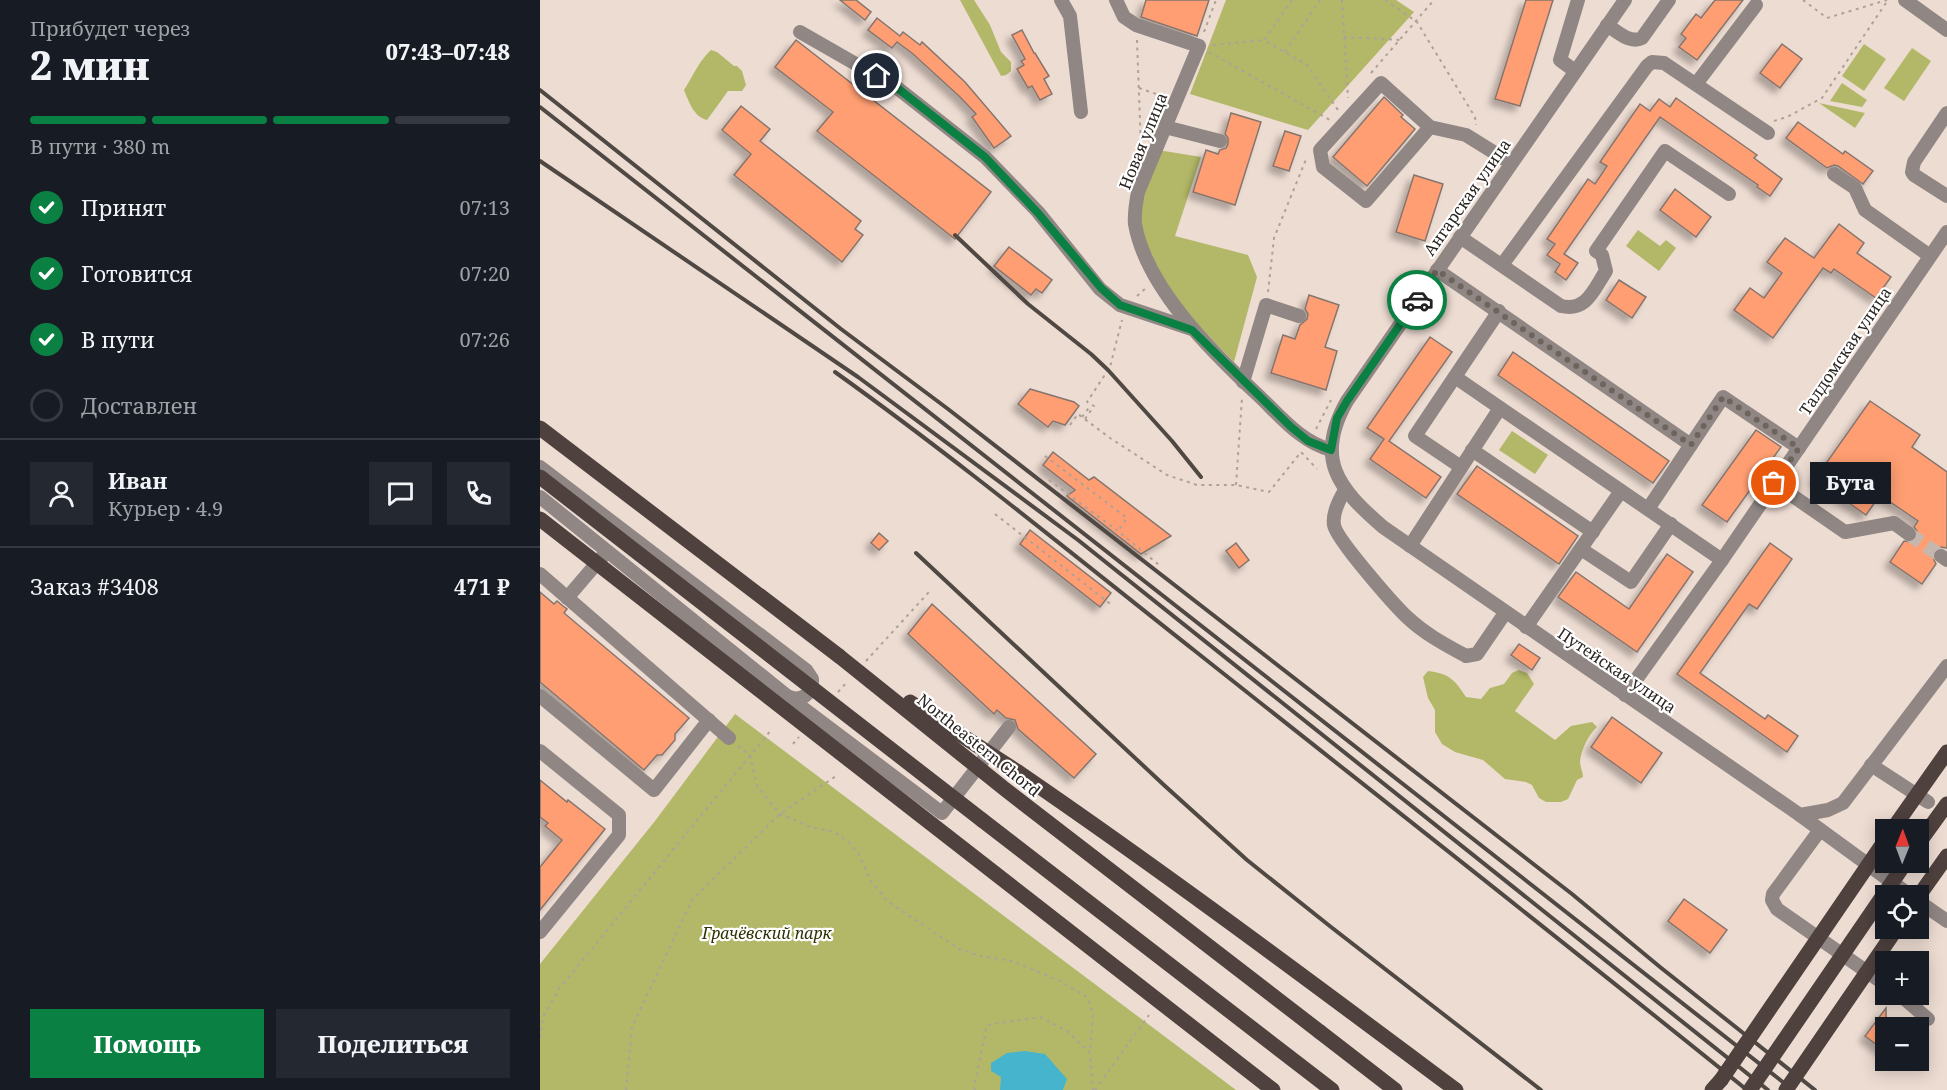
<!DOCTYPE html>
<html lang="ru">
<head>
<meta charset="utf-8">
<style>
  :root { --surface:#171b24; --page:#242831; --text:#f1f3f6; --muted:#9ea1a6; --line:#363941; --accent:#0b8043 }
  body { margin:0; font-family:"Noto Serif",serif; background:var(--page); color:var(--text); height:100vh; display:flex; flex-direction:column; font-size:22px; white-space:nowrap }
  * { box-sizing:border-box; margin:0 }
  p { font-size:20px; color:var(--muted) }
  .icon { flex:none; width:33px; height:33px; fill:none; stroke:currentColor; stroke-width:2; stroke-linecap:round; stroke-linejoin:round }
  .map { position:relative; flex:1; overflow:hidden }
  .sheet { display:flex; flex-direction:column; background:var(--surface); width:540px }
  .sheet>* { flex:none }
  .needle { width:39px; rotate:1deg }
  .tools { position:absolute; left:1335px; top:819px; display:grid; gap:12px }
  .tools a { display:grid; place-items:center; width:54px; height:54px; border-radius:0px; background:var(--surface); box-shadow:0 3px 15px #0003; font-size:30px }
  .pin { position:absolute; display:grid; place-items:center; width:51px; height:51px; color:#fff; margin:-26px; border:3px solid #fff; border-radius:50%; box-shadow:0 2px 6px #0007 }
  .courier { position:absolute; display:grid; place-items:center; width:60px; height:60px; margin:-30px; border:4px solid #0b8043; border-radius:50%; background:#fff; color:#222; box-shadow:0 2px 8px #0007 }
  .bubble { position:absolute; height:42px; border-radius:0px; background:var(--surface); box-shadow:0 3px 15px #0003; font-size:20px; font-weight:800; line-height:42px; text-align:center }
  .head em { font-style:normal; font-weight:800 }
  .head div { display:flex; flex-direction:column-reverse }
  .head { display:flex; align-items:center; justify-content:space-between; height:102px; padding:0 30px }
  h1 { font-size:39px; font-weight:800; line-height:45px }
  .bar { display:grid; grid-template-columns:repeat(4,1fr); gap:9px 6px; align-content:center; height:72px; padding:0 30px }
  .bar i { height:8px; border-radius:4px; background:var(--line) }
  .bar .on { background:var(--accent) }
  .bar p { grid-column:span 4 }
  .line { display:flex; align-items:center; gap:15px; padding:0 30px; border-top:2px solid var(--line) }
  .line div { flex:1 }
  .round { display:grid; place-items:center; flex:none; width:63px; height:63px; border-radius:0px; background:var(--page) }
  ol { padding:0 30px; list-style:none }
  li { display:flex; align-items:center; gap:18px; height:66px }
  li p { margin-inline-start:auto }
  li .icon { padding:6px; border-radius:50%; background:var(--accent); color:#fff; stroke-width:4 }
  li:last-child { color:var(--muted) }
  li i { width:33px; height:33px; border:3px solid var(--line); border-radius:50% }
  .action { display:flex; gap:12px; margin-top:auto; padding:12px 30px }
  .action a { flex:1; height:69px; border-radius:0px; background:var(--accent); color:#fff; font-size:24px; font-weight:800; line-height:69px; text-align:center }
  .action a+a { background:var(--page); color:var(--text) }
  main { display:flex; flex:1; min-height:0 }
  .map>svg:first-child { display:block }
</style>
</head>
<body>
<main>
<section class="sheet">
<div class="head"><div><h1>2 мин</h1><p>Прибудет через</p></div><em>07:43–07:48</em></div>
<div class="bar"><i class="on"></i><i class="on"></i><i class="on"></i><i></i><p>В пути · 380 m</p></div>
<ol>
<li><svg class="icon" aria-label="check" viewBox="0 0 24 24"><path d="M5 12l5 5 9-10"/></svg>Принят<p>07:13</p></li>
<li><svg class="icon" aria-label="check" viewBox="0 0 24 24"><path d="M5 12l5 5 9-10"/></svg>Готовится<p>07:20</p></li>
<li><svg class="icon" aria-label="check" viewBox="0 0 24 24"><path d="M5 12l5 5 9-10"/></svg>В пути<p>07:26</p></li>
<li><i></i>Доставлен</li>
</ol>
<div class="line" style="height:108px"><a class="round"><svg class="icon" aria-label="person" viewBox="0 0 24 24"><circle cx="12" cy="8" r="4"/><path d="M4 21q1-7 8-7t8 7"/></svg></a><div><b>Иван</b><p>Курьер · 4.9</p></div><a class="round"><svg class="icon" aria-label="chat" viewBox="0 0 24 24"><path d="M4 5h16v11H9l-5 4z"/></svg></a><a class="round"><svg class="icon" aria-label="phone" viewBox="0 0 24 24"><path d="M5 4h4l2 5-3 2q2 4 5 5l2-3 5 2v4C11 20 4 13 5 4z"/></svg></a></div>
<div class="line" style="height:78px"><div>Заказ #3408</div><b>471 ₽</b></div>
<div class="action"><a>Помощь</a><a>Поделиться</a></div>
</section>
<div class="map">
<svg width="1407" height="1090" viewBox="0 0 1407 1090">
  <defs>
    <filter id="shadow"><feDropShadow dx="-5.5" dy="5.5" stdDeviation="3" flood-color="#0004"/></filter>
  </defs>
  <rect width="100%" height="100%" fill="#eddcd2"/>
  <g fill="#b2b867">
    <polygon points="420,0 434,0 450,25 461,52 471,62 471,71 466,75 461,76"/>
    <polygon points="686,0 856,0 874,12 768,130 650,94"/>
    <polygon points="1324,44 1346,59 1324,91 1302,76"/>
    <polygon points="1372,48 1391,61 1364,101 1344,88"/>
    <path d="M 171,50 L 177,52 L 194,66 L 197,66 L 202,71 L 206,85 L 202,91 L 188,91 L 167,120 C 154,117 149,102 144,90 C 153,76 159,61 171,50 Z"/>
    <polygon points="1302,83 1327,100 1322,107 1290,101"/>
    <polygon points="1279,103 1325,113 1315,128"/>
    <polygon points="618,150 661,157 635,236 708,255 717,277 694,362 649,316 617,269 602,235 598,208"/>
    <polygon points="1098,230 1120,246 1126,240 1136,248 1119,271 1086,246"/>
    <polygon points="972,431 1008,455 995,474 959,450"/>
    <path d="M 979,670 L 987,673 L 994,684 L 975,711 L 1015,740 L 1031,726 L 1052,722 L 1057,727 C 1048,735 1041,750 1040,762 C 1040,767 1043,772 1043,777 L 1037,780 L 1028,799 L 1021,802 L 1006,802 L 999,798 L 992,785 L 986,782 L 965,779 L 943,760 L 915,752 L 902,744 L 895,732 L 895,710 L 888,698 L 883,677 L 888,671 C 910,674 914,679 926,697 L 941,699 L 950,688 L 964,684 L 972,673 Z"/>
    <polygon points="195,714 696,1090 0,1090 0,964 115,821"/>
  </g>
  <polygon fill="#47b4cd" points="485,1051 505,1054 527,1079 523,1090 460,1090 461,1077 451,1071 451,1063 467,1053"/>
  <g fill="#ff9e72" stroke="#85756e" stroke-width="1.5" filter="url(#shadow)">
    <polygon points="300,0 316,0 331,12 325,20"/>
    <polygon points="606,0 669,0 657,36 601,17"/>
    <polygon points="986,0 1013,0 980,106 955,99"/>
    <polygon points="1175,0 1203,0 1157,60 1139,47 1146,38 1141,34 1156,14 1161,18"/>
    <polygon points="337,18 360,36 363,32 380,45 382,42 425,82 471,136 454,148 432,117 436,114 420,97 373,54 357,42 352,48 328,30"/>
    <polygon points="482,30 494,53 495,53 509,76 504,79 512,94 500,100 492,86 488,88 477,69 484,65 481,61 485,59 472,35"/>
    <polygon points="256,40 451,192 415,239 277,131 293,112 235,67"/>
    <polygon points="1242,44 1262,59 1240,88 1220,73"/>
    <polygon points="844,97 863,115 861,117 875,129 827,186 793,157"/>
    <polygon points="1136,98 1217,155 1214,158 1242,179 1230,196 1217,187 1218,185 1120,117 1024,254 1038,263 1026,280 1015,272 1020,264 1007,255 1015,244 1007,239 1048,179 1055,184 1067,166 1060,162 1100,104 1110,111 1119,99 1130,107"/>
    <polygon points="201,106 230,129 220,141 321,221 315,229 323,235 302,262 194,175 211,154 182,130"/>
    <polygon points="691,113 721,122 695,205 653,192 666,150 678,154 680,150 686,148 688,144 688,138 685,134"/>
    <polygon points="1258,122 1303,154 1305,151 1333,171 1323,184 1298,166 1294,165 1287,168 1246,138"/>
    <polygon points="745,131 761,136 749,171 733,166"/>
    <polygon points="874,175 903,184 885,241 856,232"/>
    <polygon points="1135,189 1171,217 1156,237 1120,210"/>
    <polygon points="1299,224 1324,243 1317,253 1351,277 1336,298 1294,269 1291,273 1283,268 1233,338 1194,310 1210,288 1224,298 1242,273 1227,262 1245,238 1274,258"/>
    <polygon points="469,247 512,280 502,293 496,289 491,295 454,266"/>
    <polygon points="1079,280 1106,297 1092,318 1066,300"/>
    <polygon points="769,295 799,305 785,347 797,351 786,390 731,373 743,335 755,339 760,325 767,319 768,314 765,309"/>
    <polygon points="890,337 912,352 849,441 901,477 886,498 830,459 844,439 827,428"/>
    <polygon points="973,352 1129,461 1113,483 958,375"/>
    <polygon points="490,389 534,402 539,406 525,425 513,421 508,427 478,404"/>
    <polygon points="1330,401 1380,435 1372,447 1407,472 1407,548 1401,547 1394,551 1392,556 1396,564 1382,584 1350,562 1364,541 1372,542 1377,539 1377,531 1374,527 1378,521 1340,495 1326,515 1275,479"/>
    <polygon points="1216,430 1241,447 1187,522 1162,505"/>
    <polygon points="513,452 549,480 554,477 631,536 601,554 527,496 535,490 503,465"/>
    <polygon points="937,466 1038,536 1019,564 917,494"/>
    <polygon points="490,530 571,593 560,607 480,544"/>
    <polygon points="339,533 348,541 339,550 331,543"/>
    <polygon points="696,543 709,560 699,568 686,551"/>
    <polygon points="1230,543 1252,559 1217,609 1209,604 1160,673 1225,719 1228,715 1258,736 1247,752 1137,674"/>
    <polygon points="1127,554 1153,572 1097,652 1018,597 1036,572 1089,609"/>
    <polygon points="0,592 14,604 17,601 23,606 27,609 24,613 149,718 135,734 135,740 122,755 117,755 104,770 0,682"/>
    <polygon points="392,604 556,754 534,778 478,729 475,720 466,718 457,710 454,714 368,634"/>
    <polygon points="979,644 1000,658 992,670 971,655"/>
    <polygon points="1072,717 1122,753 1101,783 1051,747"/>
    <polygon points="0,780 27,802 28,800 65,829 0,910 0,867 22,840 5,826 8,823 0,817"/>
    <polygon points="1144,899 1187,930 1170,953 1128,921"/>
    <polygon points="1346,1008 1346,1052 1325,1036"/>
  </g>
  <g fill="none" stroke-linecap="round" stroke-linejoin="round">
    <polyline stroke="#c6b7ae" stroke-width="14" stroke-dasharray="14 7" stroke-linecap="butt" points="1369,534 1401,556"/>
    <g stroke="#aea199" stroke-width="2" stroke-dasharray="3 4.5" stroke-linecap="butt">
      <polyline points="752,0 724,40 767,65 798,110"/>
      <polyline points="802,0 808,98"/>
      <polyline points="845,0 877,22 935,117 936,125"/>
      <polyline points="1263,0 1287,18 1347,0"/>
      <polyline points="664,32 676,0"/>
      <polyline points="804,37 861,40"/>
      <polyline points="597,40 601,148"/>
      <polyline points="673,45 724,40"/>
      <polyline points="669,52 790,120"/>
      <polyline points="745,52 780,0"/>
      <polyline points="831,73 894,0"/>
      <polyline points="599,88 625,97"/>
      <polyline points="1234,121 1247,117 1282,98 1348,0"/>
      <polyline points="728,292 734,238 767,157"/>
      <polyline points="597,296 606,288"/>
      <polyline points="542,417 551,405"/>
      <polyline points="545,419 554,406 547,402 570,367 582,320"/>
      <polyline points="530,425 538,414 570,438 627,475 657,485 696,485 729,492 761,452 777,469"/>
      <polyline points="776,429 791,400"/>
      <polyline points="505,456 587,518 578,531"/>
      <polyline points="509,480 578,531 619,565"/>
      <polyline points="696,485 702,398"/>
      <polyline points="455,514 573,606"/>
      <polyline points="326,661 389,592"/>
      <polyline points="298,692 308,681"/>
      <polyline points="253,744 259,737"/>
      <polyline points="198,746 210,755 217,786 240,814 270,827 294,832 309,842 320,856 330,880 347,901 419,949 441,956 472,961 520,981 547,997 553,1013 550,1053"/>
      <polyline points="0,1038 3,1017 19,989 232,729"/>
      <polyline points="86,1090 92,1027 152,900 240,814 296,776"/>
      <polyline points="435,1090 434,1087 447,1025 500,1017 527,1031 550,1053 553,1090"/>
      <polyline points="555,1090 609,1015"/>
    </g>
    <g stroke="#908785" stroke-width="14">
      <polyline points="521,0 530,16 541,112"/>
      <path d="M 576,0 L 584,17 L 596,25 L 659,46 L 598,192 C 596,203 594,213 595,224 C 606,288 673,353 719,396 C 741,417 761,442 791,450"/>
      <path d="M 1085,0 L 807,401 C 774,459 798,488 843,527 L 1260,815 L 1371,896"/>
      <polyline points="1365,0 1407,30"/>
      <path d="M 1067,25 C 1078,32 1090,44 1102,38 L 1129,0"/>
      <polyline points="260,32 356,87 445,157 498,212 560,289 580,305 652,329"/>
      <polyline points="1035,71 1020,60 1038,0"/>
      <polyline points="1156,84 1216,5"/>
      <polyline points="1407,113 1374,162 1372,172 1374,175 1407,196"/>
      <polyline points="625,127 680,141"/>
      <polyline points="890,127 826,201 783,167 780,150 841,83 890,127 926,135 971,163"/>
      <polyline points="1294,174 1315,188 1325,210 1390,256"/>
      <path d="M 920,237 L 1021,306 C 1047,312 1054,289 1066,271 L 1062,255 L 1056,251 L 1125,151 L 1189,194"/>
      <polyline points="962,265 1107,66 1112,62 1124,63 1228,133"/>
      <polyline points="897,270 1151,445"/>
      <polyline points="915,377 1182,560"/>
      <polyline points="703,382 726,305 759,316"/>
      <polyline points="932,450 1053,532"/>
      <path d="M 0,467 L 266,670 L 272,679 C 273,694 261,703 247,696"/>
      <polyline points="921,467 875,436 959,311"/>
      <polyline points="1234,483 1305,532 1354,523 1369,534"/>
      <path d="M 805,490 C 799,500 792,513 794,525 C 796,539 855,606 868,618 C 885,634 906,645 926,656 L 937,654 L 965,613"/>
      <polyline points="0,497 247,696 402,813 469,727"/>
      <polyline points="1108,509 1183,397 1259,448"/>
      <polyline points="870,546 960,408"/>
      <polyline points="1041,549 1091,582 1131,524"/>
      <polyline points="1401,556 1407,560"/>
      <polyline points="0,574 189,738"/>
      <polyline points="27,598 63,556"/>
      <polyline points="986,627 1081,491"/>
      <polyline points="1085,695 1182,560 1407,232"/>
      <polyline points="0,696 114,790 169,720"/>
      <polyline points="0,751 79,815 79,835 0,932"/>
      <polyline points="1331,765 1388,802"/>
      <polyline points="1260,815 1288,810 1303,803 1407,666"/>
      <polyline points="1280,830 1233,894 1232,900 1237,909 1346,985"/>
      <polyline points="1378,901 1407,921"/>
      <polyline points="1359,994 1388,1019"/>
    </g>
    <g stroke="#4e413e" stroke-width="15">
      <polyline points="0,428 299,656"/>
      <path d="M 478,772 C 627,874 771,982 916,1090"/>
      <polyline points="442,820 792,1090"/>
      <polyline points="1378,844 1407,804"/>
      <polyline points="1378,897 1407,856"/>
      <polyline points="780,1032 855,1090"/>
      <polyline points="1172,1090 1181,1080"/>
    </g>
    <g stroke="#504843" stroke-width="4">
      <polyline points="0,90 301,329 408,409 1032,894 1120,967 1275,1090"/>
      <polyline points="0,107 1253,1090"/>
      <polyline points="0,161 318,377 538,540 1228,1090"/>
      <polyline points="415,235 488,304 551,354 568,370 632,441 661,477"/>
      <path d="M 295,372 C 418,460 536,557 655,651 C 839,797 1024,942 1207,1090"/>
      <polyline points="376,553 625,786 707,860 791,927 1001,1090"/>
    </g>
    <g stroke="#4e413e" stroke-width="15">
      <polyline points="0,477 442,820"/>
      <polyline points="0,519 733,1090"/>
      <polyline points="299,656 466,790 780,1032"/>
      <polyline points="370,702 478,772"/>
      <polyline points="1352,830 1407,752"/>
      <polyline points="1181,1080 1346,839"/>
      <polyline points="1210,1090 1366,862"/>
      <polyline points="1246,1090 1357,928"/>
    </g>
  </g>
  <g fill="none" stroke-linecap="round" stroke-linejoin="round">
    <polyline stroke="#6e645e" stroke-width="6" stroke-dasharray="0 10.8" points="877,300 897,270 1151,445 1183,397 1259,448 1234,483"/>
    <polyline stroke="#0b8043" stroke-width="8" points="337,76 356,87 445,157 498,213 561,288 580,305 652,330 750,426 768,441 791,450 797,418 807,401 877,300"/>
  </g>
  <g text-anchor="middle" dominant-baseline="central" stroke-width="4.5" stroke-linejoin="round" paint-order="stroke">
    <g font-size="16" fill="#2a2420" stroke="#fff">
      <text transform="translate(603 141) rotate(-68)">Новая улица</text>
      <text transform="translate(927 197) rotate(-55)">Ангарская улица</text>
      <text transform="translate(1305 351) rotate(-56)">Талдомская улица</text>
      <text transform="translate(1077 670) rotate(34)">Путейская улица</text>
      <text transform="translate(439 745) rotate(39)">Northeastern Chord</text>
    </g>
    <g font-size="16" font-style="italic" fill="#313204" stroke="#fff">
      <text x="227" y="933">Грачёвский парк</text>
    </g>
  </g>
</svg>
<div class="tools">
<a><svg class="needle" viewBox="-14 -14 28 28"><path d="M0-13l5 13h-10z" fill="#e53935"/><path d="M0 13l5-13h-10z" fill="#9ea1a6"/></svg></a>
<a><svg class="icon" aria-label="locate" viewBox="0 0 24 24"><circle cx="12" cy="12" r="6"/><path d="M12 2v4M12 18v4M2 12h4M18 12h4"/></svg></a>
<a>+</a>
<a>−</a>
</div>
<div class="pin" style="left:1234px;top:483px;background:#ea580c"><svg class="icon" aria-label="bag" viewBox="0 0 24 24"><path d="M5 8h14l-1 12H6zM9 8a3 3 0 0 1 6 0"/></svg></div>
<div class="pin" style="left:337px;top:76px;background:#1f2937"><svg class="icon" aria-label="home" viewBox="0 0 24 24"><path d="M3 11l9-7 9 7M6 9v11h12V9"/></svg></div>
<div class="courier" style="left:877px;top:300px"><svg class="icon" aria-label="car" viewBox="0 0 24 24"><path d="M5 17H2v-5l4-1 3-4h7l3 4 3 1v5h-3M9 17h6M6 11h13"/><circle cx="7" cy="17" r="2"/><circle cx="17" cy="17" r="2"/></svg></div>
<div class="bubble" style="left:1270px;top:462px;width:81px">Бута</div>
</div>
</main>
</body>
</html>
